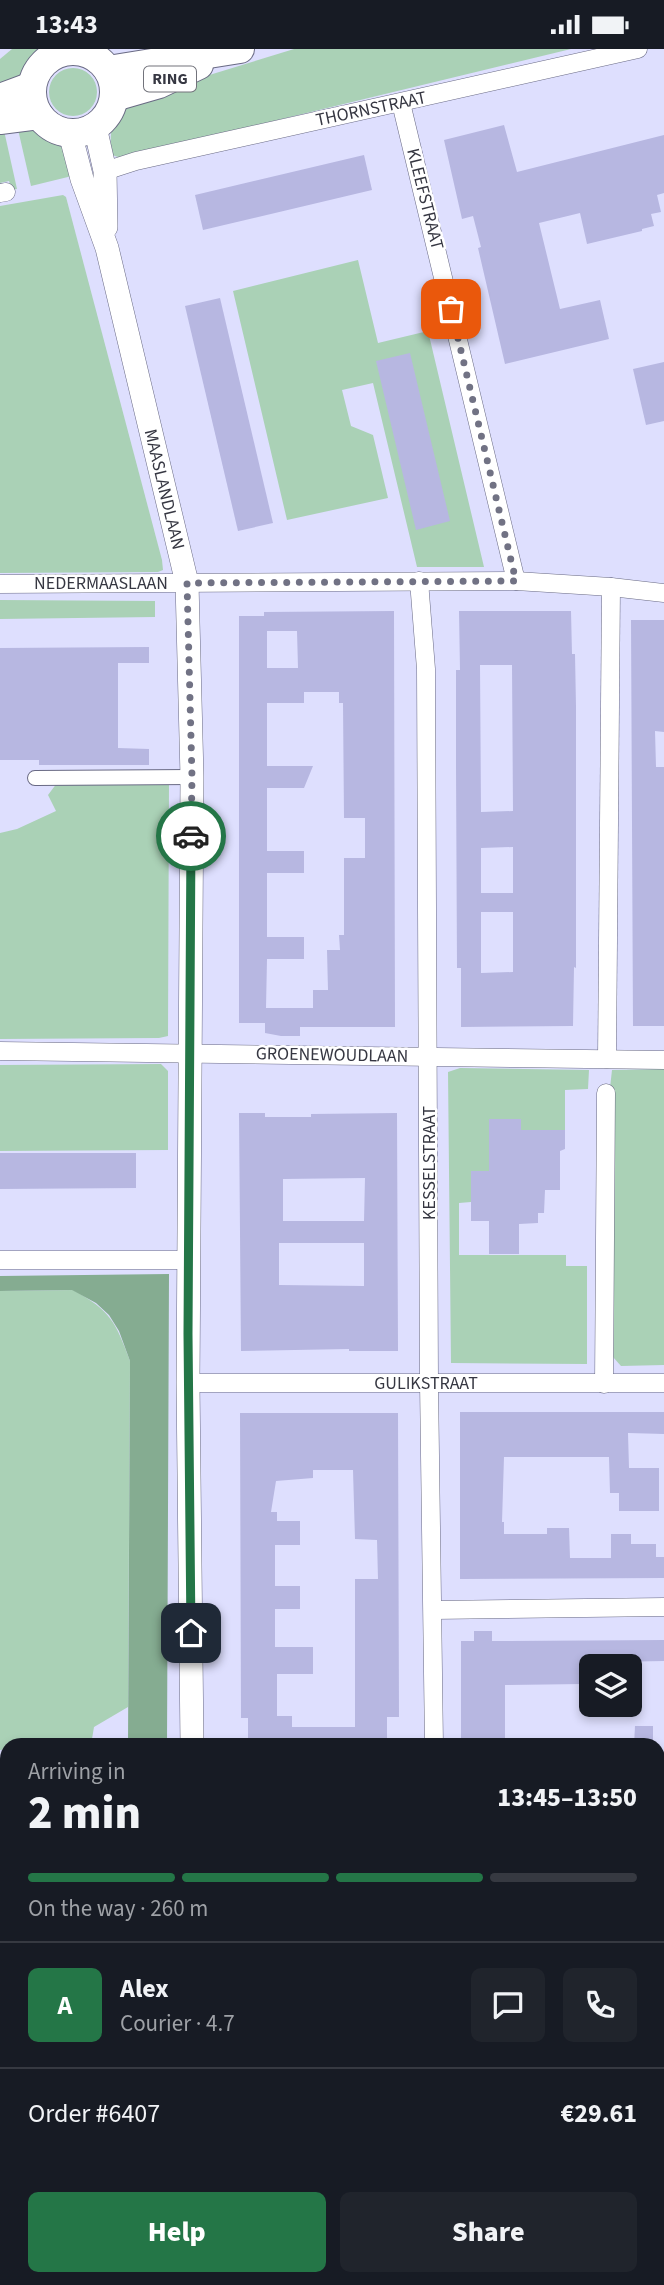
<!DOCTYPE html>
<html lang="en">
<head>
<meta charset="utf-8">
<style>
  :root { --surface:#171b24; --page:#20242c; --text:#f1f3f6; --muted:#9ea1a6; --line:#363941; --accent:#247647 }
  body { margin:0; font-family:"Source Sans 3",sans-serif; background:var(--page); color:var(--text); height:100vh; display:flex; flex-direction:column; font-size:26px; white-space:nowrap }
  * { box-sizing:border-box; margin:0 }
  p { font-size:23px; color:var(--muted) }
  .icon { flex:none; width:38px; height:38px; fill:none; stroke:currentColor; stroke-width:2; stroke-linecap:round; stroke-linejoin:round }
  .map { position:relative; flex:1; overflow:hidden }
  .side { position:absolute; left:0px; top:1689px; width:665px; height:548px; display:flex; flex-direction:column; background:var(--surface); border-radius:21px 21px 0 0; box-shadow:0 4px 10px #0003 }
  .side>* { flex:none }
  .controls { position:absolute; left:579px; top:1605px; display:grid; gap:14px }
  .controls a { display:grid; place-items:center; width:63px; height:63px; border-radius:10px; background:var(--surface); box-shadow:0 4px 10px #0003; font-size:35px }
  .pin { position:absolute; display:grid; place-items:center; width:60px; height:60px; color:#fff; margin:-30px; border-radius:14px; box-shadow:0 4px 10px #0006 }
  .courier { position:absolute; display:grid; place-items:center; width:70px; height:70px; margin:-35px; border:5px solid #247647; border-radius:50%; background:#fff; color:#222; box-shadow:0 2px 9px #0007 }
  .overview em { font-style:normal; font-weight:800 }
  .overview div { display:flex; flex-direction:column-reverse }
  .overview { display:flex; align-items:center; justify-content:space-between; height:119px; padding:0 28px }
  h1 { font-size:46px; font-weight:800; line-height:52px }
  .bar { display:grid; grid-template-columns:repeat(4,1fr); gap:10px 7px; align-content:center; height:84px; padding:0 28px }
  .bar i { height:9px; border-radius:5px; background:var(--line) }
  .bar .active { background:var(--accent) }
  .bar p { grid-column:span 4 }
  .line { display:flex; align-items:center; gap:18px; padding:0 28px; border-top:2px solid var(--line) }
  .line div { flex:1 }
  .round { display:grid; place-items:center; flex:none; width:74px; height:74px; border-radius:10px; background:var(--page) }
  .button { display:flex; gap:14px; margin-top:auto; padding:14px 28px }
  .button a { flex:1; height:80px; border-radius:10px; background:var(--accent); color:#fff; font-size:28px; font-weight:800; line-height:80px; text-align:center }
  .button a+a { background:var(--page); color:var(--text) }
  .status { display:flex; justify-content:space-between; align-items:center; height:49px; padding:0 35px; background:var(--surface); direction:ltr }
  .status svg { height:19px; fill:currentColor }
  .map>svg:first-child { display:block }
</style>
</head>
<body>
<div class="status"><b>13:43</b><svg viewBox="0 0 49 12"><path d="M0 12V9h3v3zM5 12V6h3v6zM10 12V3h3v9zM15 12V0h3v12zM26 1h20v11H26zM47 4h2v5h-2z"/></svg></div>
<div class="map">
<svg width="664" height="2236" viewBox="0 0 664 2236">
  <rect width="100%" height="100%" fill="#dedffe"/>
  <g fill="#aad1b6">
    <path d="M 12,0 L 37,0 C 31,16 17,35 0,40 L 0,10 Z"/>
    <path d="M 294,0 L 571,0 L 121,109 L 112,106 C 107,75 116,61 144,46 Z"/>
    <circle cx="73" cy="43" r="24"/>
    <polygon points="17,76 34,78 63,99 72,127 31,137"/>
    <polygon points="3,77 17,140 12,141 9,132 0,134 0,78"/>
    <polygon points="63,146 66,148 162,511 163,521 158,523 0,524 0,157"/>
    <polygon points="358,211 378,294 428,282 484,518 417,518 373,334 342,341 351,377 373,386 388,449 287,471 233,242"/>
    <polygon points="0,551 155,552 155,568 0,570"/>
    <polygon points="169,732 168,987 159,989 0,990 0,784 17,780 56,762 48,746 57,734"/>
    <polygon points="161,1015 168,1022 168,1101 0,1102 0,1016"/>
    <polygon points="460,1019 589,1021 588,1040 565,1041 565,1081 550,1081 521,1087 489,1070 489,1122 471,1122 471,1153 459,1154 459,1206 566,1206 566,1217 587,1217 587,1315 451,1314 448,1023"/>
    <polygon points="664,1020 664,1316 621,1317 613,1308 610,1039 612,1021"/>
    <path d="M 73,1241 C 111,1262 115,1272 130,1312 L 128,1658 L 94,1678 L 91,1696 L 7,1696 L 7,1700 L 0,1701 L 0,1242 Z"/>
    <rect x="452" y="2230" width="32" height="6"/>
  </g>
  <g fill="#85ac91">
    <polygon points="169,1225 167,1696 128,1696 130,1312 119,1282 109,1266 96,1254 72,1241 0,1242 0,1227"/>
    <rect x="0" y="1753" width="7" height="31"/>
  </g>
  <g fill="#b7b7e1" fill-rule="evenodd">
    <polygon points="504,76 517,123 664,86 664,144 657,146 661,163 651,165 654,177 642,180 642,182 587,195 580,164 539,174 560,260 600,251 609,290 505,315 478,199 481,198 473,167 462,170 444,91"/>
    <polygon points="364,106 372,141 203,181 195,146"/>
    <polygon points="220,249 273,474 238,482 185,257"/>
    <polygon points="410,304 450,472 416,481 376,312"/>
    <polygon points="664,313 664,372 646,376 633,320"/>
    <path d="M 394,562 L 395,978 L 300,978 L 300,987 L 281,987 L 265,984 L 265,974 L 239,974 L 239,567 L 264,567 L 264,563 ZM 267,582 L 297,582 L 298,619 L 267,619 ZM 304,643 L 339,643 L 339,654 L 343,654 L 344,769 L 365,769 L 365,809 L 344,809 L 344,886 L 339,886 L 340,901 L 327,901 L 328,941 L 313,941 L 313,959 L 266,959 L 267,910 L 304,910 L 304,888 L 267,888 L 267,824 L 304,824 L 304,802 L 267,802 L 267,739 L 304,739 L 313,717 L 267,717 L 267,654 L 304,654 Z"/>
    <path d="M 459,562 L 571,562 L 572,605 L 575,605 L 576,658 L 576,919 L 574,918 L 573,977 L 461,978 L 461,919 L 457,919 L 456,717 L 456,621 L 460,621 ZM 480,616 L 512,616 L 513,762 L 481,763 ZM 513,798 L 513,844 L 481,844 L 481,799 ZM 481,863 L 513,863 L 513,923 L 481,924 Z"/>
    <polygon points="631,571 664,571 664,683 655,682 656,718 664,718 664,977 633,977"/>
    <polygon points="149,598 149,614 118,614 118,699 149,700 149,716 39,716 39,711 0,711 0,599"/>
    <path d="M 239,1064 L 265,1064 L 265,1068 L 311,1068 L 311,1065 L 397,1064 L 398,1302 L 349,1302 L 349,1300 L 241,1302 ZM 365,1129 L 364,1172 L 283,1172 L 283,1130 ZM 279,1194 L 364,1194 L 364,1237 L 279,1236 Z"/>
    <polygon points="489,1070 521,1070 521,1081 565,1081 565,1100 560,1102 560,1141 545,1141 544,1164 538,1164 538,1174 519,1175 519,1205 489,1205 489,1172 471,1172 471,1122 489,1122"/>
    <polygon points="0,1104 136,1104 136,1139 0,1140"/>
    <polygon points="460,1363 664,1363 664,1385 628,1384 629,1419 659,1419 659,1462 619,1462 619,1444 610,1444 609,1408 504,1408 502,1473 504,1473 504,1485 547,1485 547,1479 569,1479 570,1509 611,1509 611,1485 631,1485 631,1495 656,1495 656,1508 664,1508 664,1529 460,1530"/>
    <path d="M 240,1364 L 398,1364 L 399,1668 L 387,1668 L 387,1696 L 248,1696 L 248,1669 L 241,1669 ZM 313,1421 L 353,1421 L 355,1490 L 377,1491 L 378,1530 L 355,1530 L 355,1678 L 292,1678 L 292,1667 L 277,1667 L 277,1625 L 313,1625 L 313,1598 L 275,1598 L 275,1560 L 300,1560 L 300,1537 L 275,1537 L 275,1496 L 300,1496 L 300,1472 L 277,1472 L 277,1463 L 271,1463 L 276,1432 L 313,1429 Z"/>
    <polygon points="474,1582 492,1582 492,1592 664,1591 664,1612 611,1613 611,1617 582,1617 582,1635 505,1636 505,1692 461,1691 461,1592 474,1592"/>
    <polygon points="635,1677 653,1677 653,1695 634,1696"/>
  </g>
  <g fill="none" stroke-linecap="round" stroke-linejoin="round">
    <defs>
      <polyline id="pedestrian" points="35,729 192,728"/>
      <g id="minor">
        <polyline points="77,0 78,1"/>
        <polyline points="51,7 51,0"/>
        <polyline points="401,54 516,532"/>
        <polyline points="105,122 136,112 638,0"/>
        <polyline points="0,144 6,143"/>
        <polyline points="419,532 426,620 429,1334 434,1696"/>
        <polyline points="0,535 516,532 611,538 664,544"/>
        <polyline points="0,1002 664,1011"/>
        <polyline points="607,1010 611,538"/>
        <polyline points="0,1211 188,1211"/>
        <polyline points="188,1334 664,1334"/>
        <polyline points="604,1335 606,1044"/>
        <polyline points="433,1561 664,1558"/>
        <polyline points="658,1800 664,1800"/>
        <polyline points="0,1806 7,1805"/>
        <polyline points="658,2020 664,2020"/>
        <polyline points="658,2211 664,2211"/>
        <polyline points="499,2230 499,2236"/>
        <polyline points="440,2236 440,2230"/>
      </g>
      <g id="tertiary">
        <polyline points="95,78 105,122 106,178"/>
        <path id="s1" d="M 70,84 L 82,130 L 107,199 L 187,534 L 192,728 L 188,1334 L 192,1696"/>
        <polyline points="181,2236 181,2230"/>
      </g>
      <g id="primary">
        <circle cx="73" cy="43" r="41"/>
        <polyline points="108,21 240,0"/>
        <polyline points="114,48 159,35 199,16"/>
        <polyline points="0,49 32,37"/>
        <polyline points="0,71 39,66"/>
      </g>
    </defs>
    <use href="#pedestrian" stroke="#696a84" stroke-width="16"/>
    <use href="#minor" stroke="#696a84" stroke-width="19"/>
    <use href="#tertiary" stroke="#696a84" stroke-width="24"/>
    <use href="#primary" stroke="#696a84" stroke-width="30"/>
    <use href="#pedestrian" stroke="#fff" stroke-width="14"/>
    <use href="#minor" stroke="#fff" stroke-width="18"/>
    <use href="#tertiary" stroke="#fff" stroke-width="23"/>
    <use href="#primary" stroke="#fff" stroke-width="28"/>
  </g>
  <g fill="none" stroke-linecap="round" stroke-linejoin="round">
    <polyline stroke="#717284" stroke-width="7" stroke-dasharray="0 12.6" points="191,787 192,728 187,534 516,532 451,260"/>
    <polyline stroke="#247647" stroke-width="9" points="191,1584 188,1285 191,787"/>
  </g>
  <g text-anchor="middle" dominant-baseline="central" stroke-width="5" stroke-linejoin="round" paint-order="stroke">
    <rect fill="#fff" stroke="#72737b" stroke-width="2" x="144" y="17.5" width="52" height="25" rx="5"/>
    <g font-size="16" font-weight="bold" fill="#363742">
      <text x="170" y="30">RING</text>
    </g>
    <g font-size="18" fill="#363742" stroke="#fff">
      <text transform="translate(371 60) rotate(-12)">THORNSTRAAT</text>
      <text transform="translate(425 150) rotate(76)">KLEEFSTRAAT</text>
      <text stroke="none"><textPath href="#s1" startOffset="369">MAASLANDLAAN</textPath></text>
      <text x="101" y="534">NEDERMAASLAAN</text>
      <text transform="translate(332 1006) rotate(1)">GROENEWOUDLAAN</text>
      <text transform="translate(429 1114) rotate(-90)">KESSELSTRAAT</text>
      <text x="426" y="1334">GULIKSTRAAT</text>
    </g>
  </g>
</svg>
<div class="controls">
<a><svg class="icon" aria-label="layers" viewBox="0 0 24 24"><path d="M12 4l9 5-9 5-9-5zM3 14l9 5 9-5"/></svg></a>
</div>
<div class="pin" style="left:451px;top:260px;background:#ea580c"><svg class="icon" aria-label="bag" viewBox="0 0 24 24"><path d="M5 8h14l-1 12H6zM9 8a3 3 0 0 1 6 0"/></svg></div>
<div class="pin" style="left:191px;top:1584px;background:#1f2937"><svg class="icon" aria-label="home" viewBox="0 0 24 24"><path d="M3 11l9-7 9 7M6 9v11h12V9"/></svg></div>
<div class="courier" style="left:191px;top:787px"><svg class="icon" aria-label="car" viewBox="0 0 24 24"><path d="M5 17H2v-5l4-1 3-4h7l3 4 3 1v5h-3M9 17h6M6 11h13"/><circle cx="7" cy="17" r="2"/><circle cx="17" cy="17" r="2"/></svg></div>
<section class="side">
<div class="overview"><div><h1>2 min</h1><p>Arriving in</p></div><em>13:45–13:50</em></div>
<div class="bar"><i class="active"></i><i class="active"></i><i class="active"></i><i></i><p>On the way · 260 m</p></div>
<div class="line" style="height:126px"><b class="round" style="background:var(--accent);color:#fff">A</b><div><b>Alex</b><p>Courier · 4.7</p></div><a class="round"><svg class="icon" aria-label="chat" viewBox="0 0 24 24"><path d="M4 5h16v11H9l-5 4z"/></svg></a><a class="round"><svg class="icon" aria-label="phone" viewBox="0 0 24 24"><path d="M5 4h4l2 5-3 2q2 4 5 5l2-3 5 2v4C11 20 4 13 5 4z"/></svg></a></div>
<div class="line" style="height:91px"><div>Order #6407</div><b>€29.61</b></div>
<div class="button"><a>Help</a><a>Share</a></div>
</section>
</div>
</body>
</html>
